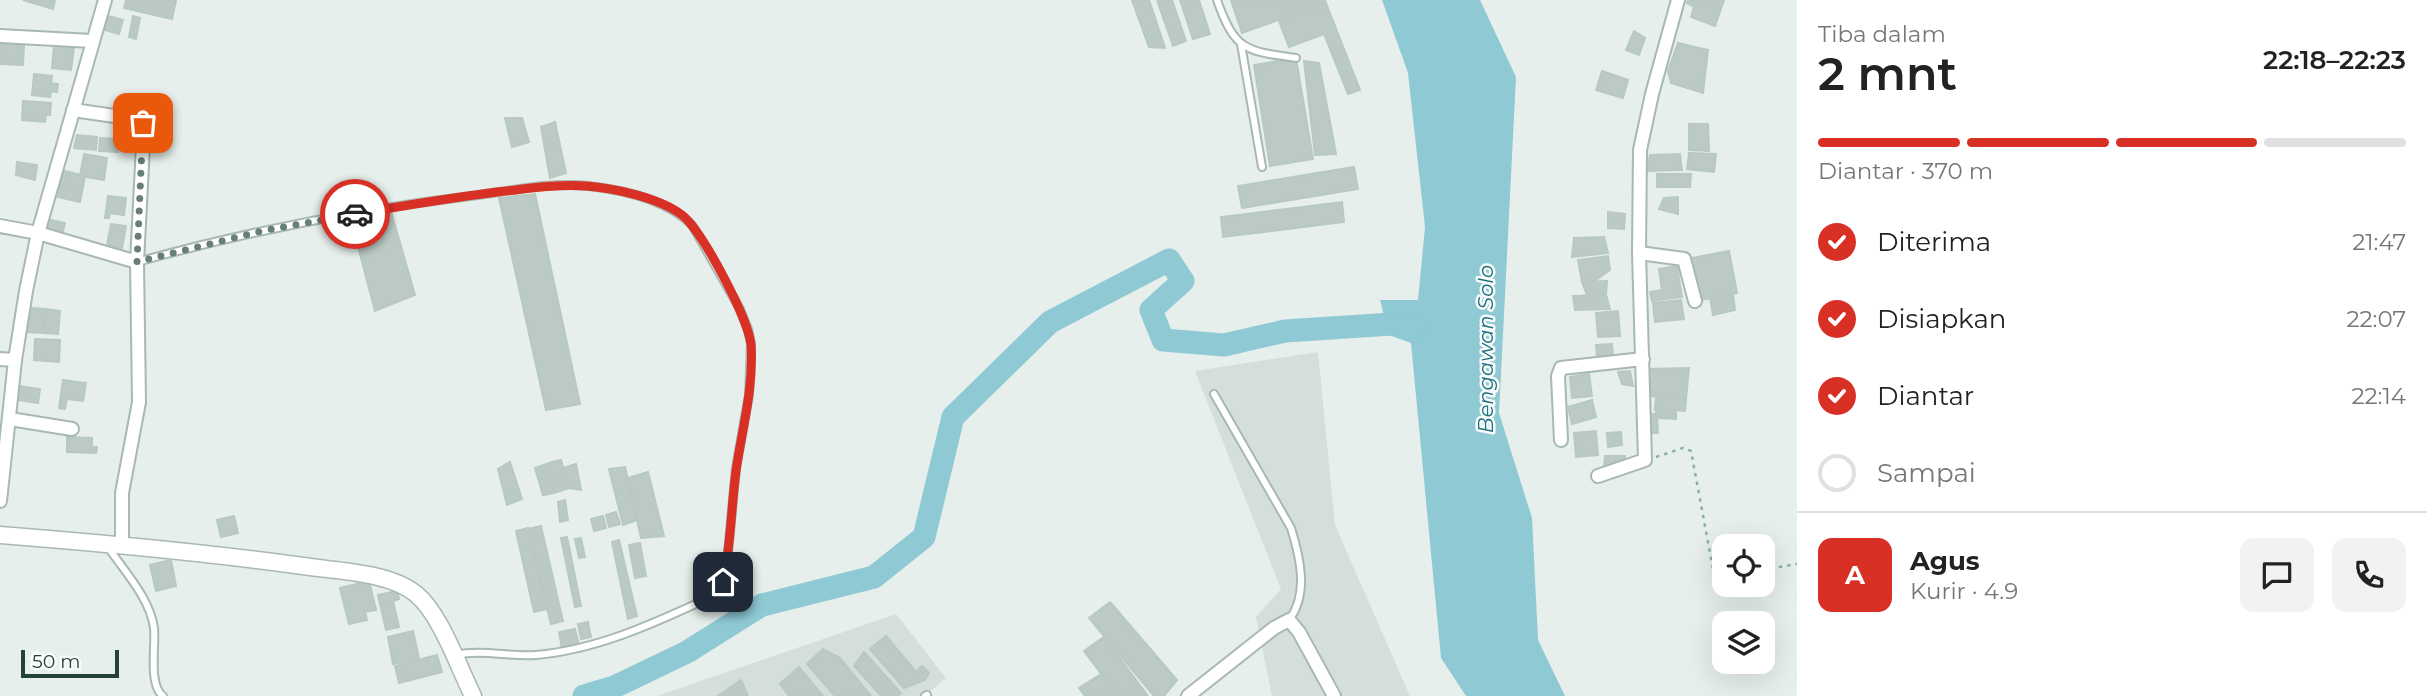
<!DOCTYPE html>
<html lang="id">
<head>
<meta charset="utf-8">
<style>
  :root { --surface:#fff; --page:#f2f2f2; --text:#222; --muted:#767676; --line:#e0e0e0; --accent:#d93025 }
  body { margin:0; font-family:Montserrat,sans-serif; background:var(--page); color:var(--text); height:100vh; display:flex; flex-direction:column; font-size:26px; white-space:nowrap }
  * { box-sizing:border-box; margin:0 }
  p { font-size:23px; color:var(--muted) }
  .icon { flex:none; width:38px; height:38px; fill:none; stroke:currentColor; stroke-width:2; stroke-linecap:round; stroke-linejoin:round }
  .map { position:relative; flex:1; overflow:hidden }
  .panel { display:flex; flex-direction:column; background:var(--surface); width:630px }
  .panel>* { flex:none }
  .tools { position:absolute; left:1712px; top:534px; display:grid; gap:14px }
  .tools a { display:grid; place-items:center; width:63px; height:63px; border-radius:14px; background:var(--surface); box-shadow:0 7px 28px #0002; font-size:35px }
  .scale { position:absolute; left:21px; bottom:18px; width:98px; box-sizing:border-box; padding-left:7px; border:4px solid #24423a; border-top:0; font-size:19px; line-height:24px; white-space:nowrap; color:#24423a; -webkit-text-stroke:5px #f7fbf9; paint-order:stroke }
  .pin { position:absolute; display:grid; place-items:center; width:60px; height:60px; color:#fff; margin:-30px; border-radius:14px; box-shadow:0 4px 10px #0006 }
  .courier { position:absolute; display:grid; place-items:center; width:70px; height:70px; margin:-35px; border:5px solid #d93025; border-radius:50%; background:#fff; color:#222; box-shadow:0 2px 9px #0007 }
  .headline em { font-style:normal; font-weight:600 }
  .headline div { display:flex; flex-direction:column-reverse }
  .headline { display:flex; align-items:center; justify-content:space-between; height:119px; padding:0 21px }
  h1 { font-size:46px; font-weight:600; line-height:52px }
  .bar { display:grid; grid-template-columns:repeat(4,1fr); gap:10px 7px; align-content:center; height:84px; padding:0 21px }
  .bar i { height:9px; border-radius:5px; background:var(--line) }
  .bar .on { background:var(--accent) }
  .bar p { grid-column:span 4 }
  .line { display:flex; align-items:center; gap:18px; padding:0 21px; border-top:2px solid var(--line) }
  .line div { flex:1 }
  .round { display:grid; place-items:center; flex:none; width:74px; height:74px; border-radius:14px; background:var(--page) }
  ol { padding:0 21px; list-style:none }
  li { display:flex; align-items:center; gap:21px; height:77px }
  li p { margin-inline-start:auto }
  li .icon { padding:7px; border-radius:50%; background:var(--accent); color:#fff; stroke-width:4 }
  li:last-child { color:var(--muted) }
  li i { width:38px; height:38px; border:4px solid var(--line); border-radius:50% }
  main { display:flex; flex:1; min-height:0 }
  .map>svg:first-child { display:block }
</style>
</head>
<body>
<main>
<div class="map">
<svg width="1797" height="696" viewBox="0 0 1797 696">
  <rect width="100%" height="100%" fill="#e6efeb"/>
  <g fill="#d4dfda">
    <polygon points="1318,352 1335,525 1410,696 1272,696 1256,617 1281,589 1195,371"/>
    <polygon points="896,614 946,678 925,696 657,696"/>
  </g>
  <polygon fill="#8ec9d4" points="1382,0 1480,0 1516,77 1499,413 1532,518 1538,640 1565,696 1466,696 1441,658 1411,343 1389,335 1380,300 1418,300 1425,227 1408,73"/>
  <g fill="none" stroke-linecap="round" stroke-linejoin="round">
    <polyline stroke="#8ec9d4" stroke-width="23" points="584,696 614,687 687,652 762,605 874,577 924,537 953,417 1050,322 1169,260 1183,281 1151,310 1163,340 1224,345 1285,331 1392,324 1415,326"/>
  </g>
  <g fill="#bbcac4" stroke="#b8c9c2" stroke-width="2">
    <polygon points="23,0 55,0 53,9"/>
    <polygon points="126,0 176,0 172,19 124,8"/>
    <polygon points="1132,0 1149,0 1165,48 1149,47"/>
    <polygon points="1157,0 1172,0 1186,41 1173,46"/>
    <polygon points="1180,0 1199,0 1210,34 1193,39"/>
    <polygon points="1231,0 1325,0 1326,3 1242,33"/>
    <polygon points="1688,0 1724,0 1715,26 1691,17 1694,7 1687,3"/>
    <polygon points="1326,3 1360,90 1348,94 1324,34 1289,47 1279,21"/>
    <polygon points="108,16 123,20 119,34 105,30"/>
    <polygon points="133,16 140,18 136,39 129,37"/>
    <polygon points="1634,31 1645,38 1639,55 1626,50"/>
    <polygon points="1678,43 1708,50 1703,93 1671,83 1668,71"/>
    <polygon points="0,44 24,45 23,65 0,64"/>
    <polygon points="54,45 74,48 71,70 52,68"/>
    <polygon points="1296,58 1313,159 1270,166 1254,65"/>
    <polygon points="1304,61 1319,63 1336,154 1315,155"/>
    <polygon points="1602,71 1628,80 1623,98 1596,90"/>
    <polygon points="34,74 52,76 51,83 58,84 57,92 51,91 50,97 32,95"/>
    <polygon points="23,101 51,103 50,115 46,115 45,122 22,120"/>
    <polygon points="505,118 522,118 529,142 512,147"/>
    <polygon points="555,122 566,173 550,178 541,127"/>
    <polygon points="1689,124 1708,124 1709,151 1689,150"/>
    <polygon points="77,135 97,137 96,150 74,148"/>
    <polygon points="100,138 117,139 118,152 99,151"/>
    <polygon points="1689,153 1716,154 1714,172 1687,169"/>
    <polygon points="84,154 107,158 104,180 80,176"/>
    <polygon points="1680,154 1682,170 1647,171 1650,155"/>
    <polygon points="17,162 37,165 35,180 16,175"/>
    <polygon points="1354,167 1358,189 1242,208 1238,186"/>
    <polygon points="61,170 85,176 83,187 58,182"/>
    <polygon points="1657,174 1691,174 1690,187 1657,187"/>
    <polygon points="61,183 83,187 80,202 58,197"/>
    <polygon points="535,194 580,404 546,410 499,198"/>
    <polygon points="108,196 126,198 124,215 110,213 109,218 105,218"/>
    <polygon points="1678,197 1678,214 1659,209 1664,198"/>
    <polygon points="1342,202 1344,222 1223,237 1221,217"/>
    <polygon points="390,208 415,295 375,311 351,220"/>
    <polygon points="1608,212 1625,214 1624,229 1608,228"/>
    <polygon points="46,219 65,223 62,235 43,231"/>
    <polygon points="111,224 126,226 122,248 107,245"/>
    <polygon points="1604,237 1608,253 1572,257 1574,238"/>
    <polygon points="1729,251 1737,293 1701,300 1692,258"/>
    <polygon points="1608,256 1610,270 1596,280 1582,282 1578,260"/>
    <polygon points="1677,266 1682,297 1652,301 1650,292 1662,290 1659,269"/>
    <polygon points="1607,281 1606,295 1587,295 1582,282"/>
    <polygon points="1733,294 1735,310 1713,315 1710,298"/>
    <polygon points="1606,295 1610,309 1575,310 1573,296"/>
    <polygon points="1681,300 1684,319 1655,322 1653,303"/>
    <polygon points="29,308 46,309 43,333 26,332"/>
    <polygon points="46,309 60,311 58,334 43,333"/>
    <polygon points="1618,311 1620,336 1598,337 1596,313"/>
    <polygon points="35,339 60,340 59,362 34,360"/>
    <polygon points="1612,344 1613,356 1597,357 1596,345"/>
    <polygon points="1689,368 1686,399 1647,396 1647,369"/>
    <polygon points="1630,371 1633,386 1622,384 1618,372"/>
    <polygon points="1589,374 1592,396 1572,398 1570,377"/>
    <polygon points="63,380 86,383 83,401 67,399 65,409 59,408"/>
    <polygon points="19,386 40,389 38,403 18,400"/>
    <polygon points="1656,397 1686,399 1685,411 1655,409"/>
    <polygon points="1592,400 1596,417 1572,424 1568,407"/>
    <polygon points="1655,409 1676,410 1676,419 1659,418"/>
    <polygon points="1649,414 1657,414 1658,433 1650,433"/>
    <polygon points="1596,431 1598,455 1576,457 1574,433"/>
    <polygon points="1621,432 1622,445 1608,447 1607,433"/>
    <polygon points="67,437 92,438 92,447 97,447 96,453 67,452"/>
    <polygon points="1605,456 1625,456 1626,466 1604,467"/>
    <polygon points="561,460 569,488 554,493 549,463"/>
    <polygon points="510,462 522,499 507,505 498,469"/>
    <polygon points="549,463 554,493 543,495 535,468"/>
    <polygon points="576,464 581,490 569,488 563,468"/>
    <polygon points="625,467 637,520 623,525 609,469"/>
    <polygon points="648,472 664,536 641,538 628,478"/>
    <polygon points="565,500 568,520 560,522 558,502"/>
    <polygon points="616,512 620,524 609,527 606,515"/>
    <polygon points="234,516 238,533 221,537 217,520"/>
    <polygon points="603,516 606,528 594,531 591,519"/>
    <polygon points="541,526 563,621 551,624 528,529"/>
    <polygon points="528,528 547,609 534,612 516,531"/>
    <polygon points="567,537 581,606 575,607 561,538"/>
    <polygon points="581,538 585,557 579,558 575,539"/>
    <polygon points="619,540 637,616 628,619 612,542"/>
    <polygon points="640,543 646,576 635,578 629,545"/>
    <polygon points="171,560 176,586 156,591 150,565"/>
    <polygon points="369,581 376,610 365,612 367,620 349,624 340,588"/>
    <polygon points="397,591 399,599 393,601 399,627 386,630 378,595"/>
    <polygon points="1110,602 1177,680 1164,696 1154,696 1089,618"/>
    <polygon points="588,622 591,637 581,639 578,624"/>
    <polygon points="575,629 579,645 562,649 559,632"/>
    <polygon points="413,631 419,658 393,664 388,637"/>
    <polygon points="886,636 916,672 922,666 929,673 925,680 904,688 870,649"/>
    <polygon points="1104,637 1148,696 1118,696 1084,651"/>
    <polygon points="823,649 840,658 871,696 835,696 807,664"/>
    <polygon points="864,652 901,693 897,696 881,696 854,666"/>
    <polygon points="437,655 442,672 399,683 395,666"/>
    <polygon points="799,667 823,696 789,696 780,684"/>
    <polygon points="1101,674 1118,696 1085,696 1079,688"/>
    <polygon points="741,680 748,696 718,696"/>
  </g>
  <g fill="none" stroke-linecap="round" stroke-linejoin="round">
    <defs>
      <g id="service">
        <path d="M 1217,0 C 1235,51 1246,51 1296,58"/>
        <polyline points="1241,44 1262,167"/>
        <path d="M 137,262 C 248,231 363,209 478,195 C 514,190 552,182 589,186 C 624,190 667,200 692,225 L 740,309 L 748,329 L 751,344 L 749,395 L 736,468 L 727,563 L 723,582 L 716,591 L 700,602 C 648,626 594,650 536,655 C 509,657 482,649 456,655"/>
        <path d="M 1214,394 L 1291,528 C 1300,557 1309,594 1289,620"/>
        <path d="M 108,547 C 124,571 150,598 154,628 C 156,645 148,685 163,696"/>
        <polyline points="925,696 927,695"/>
      </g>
      <g id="minor">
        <polyline points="0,36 92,41"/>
        <polyline points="73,110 135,119 140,121 144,126 137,262 139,402 122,493 122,544"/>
        <polyline points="0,226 38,233 137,262"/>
        <polyline points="1639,253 1684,259 1695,301"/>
        <polyline points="0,359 15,360"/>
        <polyline points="10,419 72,429"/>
        <polyline points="1561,440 1558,376 1561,368 1643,359"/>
        <polyline points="1598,476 1645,460 1639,253 1640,150 1652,94 1678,0"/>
        <polyline points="0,501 15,360 26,291 38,233 105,0"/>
        <polyline points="1188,696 1274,628 1289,620 1299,632 1334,696"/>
      </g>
      <path id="tertiary" d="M 0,535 C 101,543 202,552 303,566 C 336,571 390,572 416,594 C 440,613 459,668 473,696"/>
    </defs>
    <use href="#service" stroke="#a8b8b2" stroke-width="10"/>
    <use href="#minor" stroke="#a8b8b2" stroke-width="16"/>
    <use href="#tertiary" stroke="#a8b8b2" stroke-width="19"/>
    <g stroke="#86b3a5" stroke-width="2.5" stroke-dasharray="3.5 5" stroke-linecap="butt">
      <polyline points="1656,457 1683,448 1691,451 1713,569 1718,575 1724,577"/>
      <polyline points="1762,570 1797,564"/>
    </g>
    <use href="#service" stroke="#fff" stroke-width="6"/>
    <use href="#minor" stroke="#fff" stroke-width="12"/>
    <use href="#tertiary" stroke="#fff" stroke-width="16"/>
  </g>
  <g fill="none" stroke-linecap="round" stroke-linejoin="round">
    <polyline stroke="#687f78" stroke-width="7" stroke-dasharray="0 12.6" points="143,123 137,262 262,231 355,214"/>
    <path stroke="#d93025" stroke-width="9" d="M 355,214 C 402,206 449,198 497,192 C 526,189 556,184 586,186 C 614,188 660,198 682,215 C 702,230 749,320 751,345 C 754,388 742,429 736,471 C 731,508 731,546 723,582"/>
  </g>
  <g text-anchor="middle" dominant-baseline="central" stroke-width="5" stroke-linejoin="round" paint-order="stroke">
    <g font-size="21" font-style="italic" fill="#1c6f80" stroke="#f7fbf9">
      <text transform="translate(1485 349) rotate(-90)">Bengawan Solo</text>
    </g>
  </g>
</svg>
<div class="tools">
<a><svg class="icon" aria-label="locate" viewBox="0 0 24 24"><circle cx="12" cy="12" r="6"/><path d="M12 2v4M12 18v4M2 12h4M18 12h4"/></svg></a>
<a><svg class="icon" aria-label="layers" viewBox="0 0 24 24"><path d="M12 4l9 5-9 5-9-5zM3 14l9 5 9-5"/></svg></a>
</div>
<div class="scale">50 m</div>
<div class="pin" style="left:143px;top:123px;background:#ea580c"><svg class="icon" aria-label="bag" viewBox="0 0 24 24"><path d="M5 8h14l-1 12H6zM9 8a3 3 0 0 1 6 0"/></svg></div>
<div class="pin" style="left:723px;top:582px;background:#1f2937"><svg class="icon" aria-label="home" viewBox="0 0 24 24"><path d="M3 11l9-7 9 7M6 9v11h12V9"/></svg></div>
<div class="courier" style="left:355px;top:214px"><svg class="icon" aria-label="car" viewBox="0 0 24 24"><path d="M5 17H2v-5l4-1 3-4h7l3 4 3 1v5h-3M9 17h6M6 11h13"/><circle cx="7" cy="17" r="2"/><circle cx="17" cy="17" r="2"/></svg></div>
</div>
<section class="panel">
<div class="headline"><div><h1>2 mnt</h1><p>Tiba dalam</p></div><em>22:18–22:23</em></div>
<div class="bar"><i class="on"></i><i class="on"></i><i class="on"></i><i></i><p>Diantar · 370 m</p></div>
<ol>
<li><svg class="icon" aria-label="check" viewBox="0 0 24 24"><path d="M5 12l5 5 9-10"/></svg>Diterima<p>21:47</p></li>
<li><svg class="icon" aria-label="check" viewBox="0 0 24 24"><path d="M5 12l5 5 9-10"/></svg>Disiapkan<p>22:07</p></li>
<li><svg class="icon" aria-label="check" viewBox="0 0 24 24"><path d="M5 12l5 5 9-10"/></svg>Diantar<p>22:14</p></li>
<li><i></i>Sampai</li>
</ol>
<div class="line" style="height:126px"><b class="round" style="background:var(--accent);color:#fff">A</b><div><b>Agus</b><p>Kurir · 4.9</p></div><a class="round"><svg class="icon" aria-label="chat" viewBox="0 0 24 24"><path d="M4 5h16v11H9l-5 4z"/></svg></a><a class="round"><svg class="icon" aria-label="phone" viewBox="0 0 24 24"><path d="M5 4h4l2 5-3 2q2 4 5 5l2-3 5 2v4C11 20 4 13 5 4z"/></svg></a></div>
</section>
</main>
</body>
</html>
